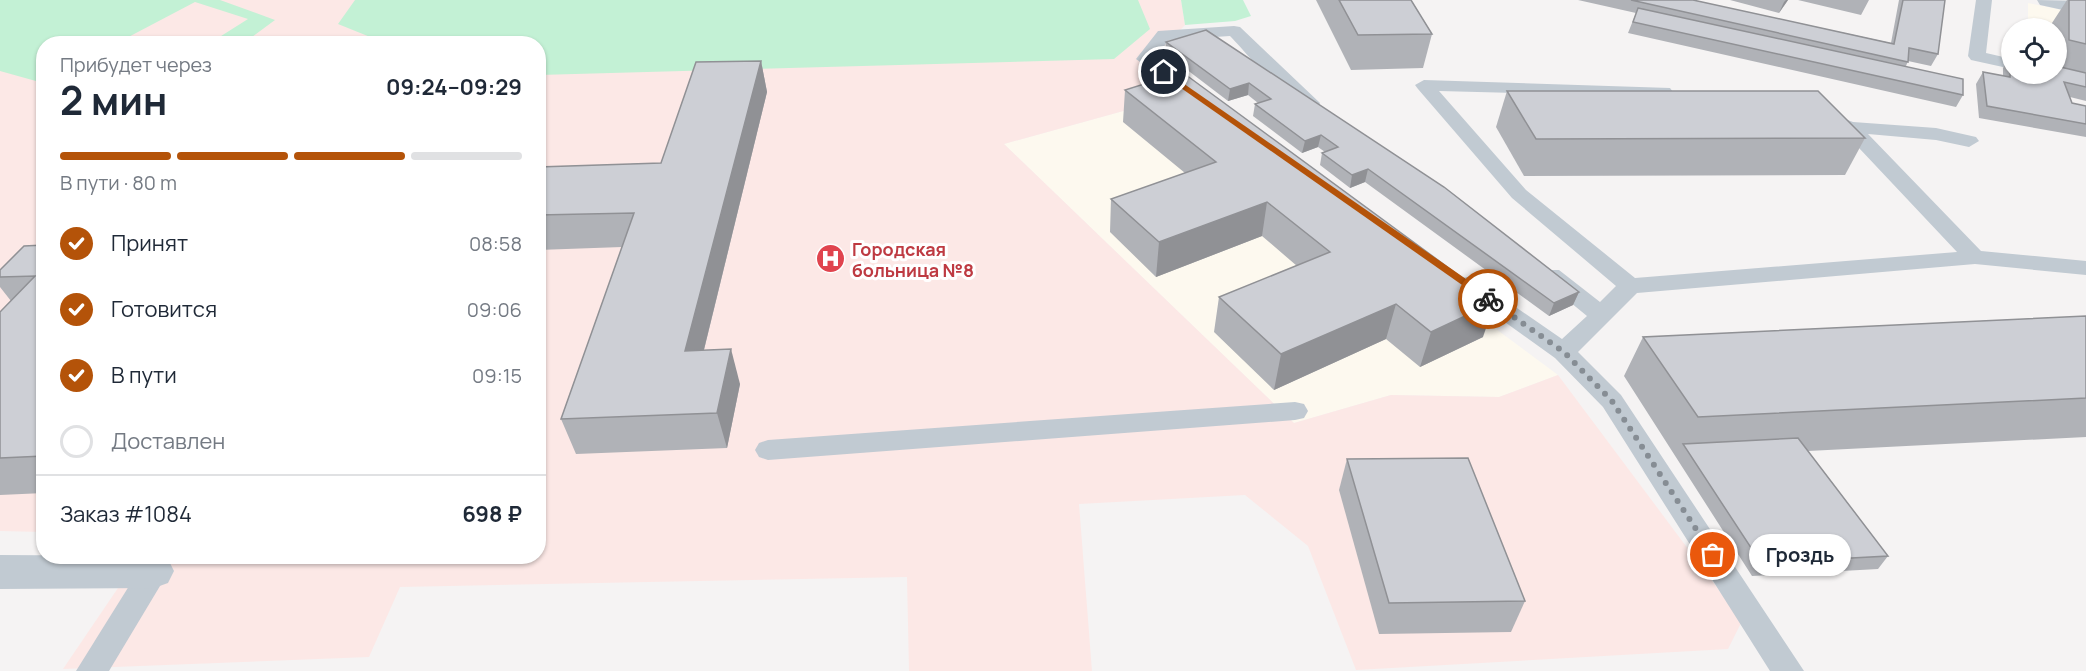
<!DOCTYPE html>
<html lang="ru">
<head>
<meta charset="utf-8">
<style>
  :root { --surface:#fff; --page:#f6f6f7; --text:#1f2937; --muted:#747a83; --line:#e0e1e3; --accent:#b45309 }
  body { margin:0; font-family:Manrope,sans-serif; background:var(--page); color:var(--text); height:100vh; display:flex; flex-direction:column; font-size:22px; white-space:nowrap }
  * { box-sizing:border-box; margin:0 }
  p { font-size:20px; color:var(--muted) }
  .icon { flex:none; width:33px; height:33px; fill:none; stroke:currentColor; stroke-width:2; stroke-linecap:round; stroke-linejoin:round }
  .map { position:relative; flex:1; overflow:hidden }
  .side { position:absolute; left:36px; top:36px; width:510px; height:528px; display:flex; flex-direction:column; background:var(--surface); border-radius:24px; box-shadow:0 2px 4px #0004 }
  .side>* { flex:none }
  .fabs { position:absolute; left:2001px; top:18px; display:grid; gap:12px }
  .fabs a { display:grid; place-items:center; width:66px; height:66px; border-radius:50%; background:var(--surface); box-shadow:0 2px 4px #0004; font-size:30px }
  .pin { position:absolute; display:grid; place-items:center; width:51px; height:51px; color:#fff; margin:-26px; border:3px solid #fff; border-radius:50%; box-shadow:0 2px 6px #0007 }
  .courier { position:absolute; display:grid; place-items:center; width:60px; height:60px; margin:-30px; border:4px solid #b45309; border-radius:50%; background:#fff; color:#222; box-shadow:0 2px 8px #0007 }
  .bubble { position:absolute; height:42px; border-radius:21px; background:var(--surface); box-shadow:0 2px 4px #0004; font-size:20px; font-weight:700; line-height:42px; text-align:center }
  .overview em { font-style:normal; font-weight:700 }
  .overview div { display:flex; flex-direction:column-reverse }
  .overview { display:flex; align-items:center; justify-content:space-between; height:102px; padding:0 24px }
  h1 { font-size:39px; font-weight:700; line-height:45px }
  .bar { display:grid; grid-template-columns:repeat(4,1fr); gap:9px 6px; align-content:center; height:72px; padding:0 24px }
  .bar i { height:8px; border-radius:4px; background:var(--line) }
  .bar .on { background:var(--accent) }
  .bar p { grid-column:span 4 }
  .line { display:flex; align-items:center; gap:15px; padding:0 24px; border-top:2px solid var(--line) }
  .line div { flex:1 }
  ol { padding:0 24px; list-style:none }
  li { display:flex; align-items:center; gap:18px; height:66px }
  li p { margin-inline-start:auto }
  li .icon { padding:6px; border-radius:50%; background:var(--accent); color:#fff; stroke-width:4 }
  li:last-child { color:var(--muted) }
  li i { width:33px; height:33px; border:3px solid var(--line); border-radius:50% }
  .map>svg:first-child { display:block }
</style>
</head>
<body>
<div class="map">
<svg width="2086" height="671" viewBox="0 0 2086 671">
  <rect width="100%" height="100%" fill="#f5f3f3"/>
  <g fill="#fdf9ef">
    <polygon points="2028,3 2086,15 2056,28 2028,28"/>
    <polygon points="1181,95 1558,375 1499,397 1391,395 1294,423 1004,144"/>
  </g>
  <polygon fill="#fce8e6" points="0,0 1181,0 1185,25 1144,67 1181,95 1004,144 1294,423 1391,395 1499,397 1558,375 1742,621 1728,649 1356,670 1308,546 1245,495 1079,504 1092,671 909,671 907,577 400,587 369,657 63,669 139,557 538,556 538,44 44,44 43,532 0,531"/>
  <g fill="#c3f1d5">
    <polygon points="0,0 220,0 275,20 244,43 210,43 248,19 195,2 117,43 44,44 43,83 0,71"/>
    <polygon points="355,0 1138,0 1150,29 1114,59 539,75 538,44 385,43 338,24"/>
    <polygon points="1181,0 1243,0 1251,16 1235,21 1185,25"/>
  </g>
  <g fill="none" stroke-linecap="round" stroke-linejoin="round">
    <g fill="#c1cad2" fill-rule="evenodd">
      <polygon points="1976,0 1992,0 1986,53 2012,59 2012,69 1971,60 1968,56"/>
      <path d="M 1234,26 L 1240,27 L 1320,103 L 1318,107 C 1294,113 1247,53 1230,36 L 1169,40 L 1155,58 L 1201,90 L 1204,94 L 1195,100 L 1189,98 L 1136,59 L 1158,31 Z"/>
      <polygon points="1424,80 1670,88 1673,92 1670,96 1664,97 1439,91 1526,190 1635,278 1957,252 1843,131 1830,126 1827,122 1830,118 1837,116 1853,122 1936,128 1976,137 1979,141 1969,147 1936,140 1868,134 1981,251 2086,261 2086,275 1975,264 1637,293 1578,352 1621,395 1804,671 1770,671 1603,407 1555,358 1459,289 1456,284 1459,279 1467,277 1475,279 1562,339 1587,316 1543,280 1540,275 1543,270 1559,270 1600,302 1616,286 1512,198 1418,89 1415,85"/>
      <polygon points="1295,402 1304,404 1308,411 1304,418 1295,420 768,460 759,457 755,450 759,443 768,440"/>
      <polygon points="154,559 164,562 169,571 109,671 76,671 144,562"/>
    </g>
    <g fill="#c1cad2" fill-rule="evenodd">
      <polygon points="2037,0 2086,1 2086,15 2040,5"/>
      <polygon points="0,555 160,556 168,559 174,571 168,583 154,588 0,589"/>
    </g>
  </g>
  <g fill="#b0b2b7">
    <polygon points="1316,0 1411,0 1432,34 1423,68 1351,70"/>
    <polygon points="1578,0 1693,0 1891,43 1899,0 1945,0 1938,54 1931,66 1908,61 1906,66 1963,95 1956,107 1628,33 1636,13"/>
    <polygon points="1730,0 1788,0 1779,13"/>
    <polygon points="1798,0 1869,0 1861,15"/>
    <polygon points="2067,0 2086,0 2086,101 2070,97 2072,103 2086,106 2086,137 1979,118 1976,84 1983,72 2003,76 2003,68 2011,56 2056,74 2056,28 2052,28 2052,23"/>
    <polygon points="1206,30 1579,292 1573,305 1549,316 1365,182 1350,188 1320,165 1322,153 1325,152 1318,147 1302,153 1253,116 1255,104 1258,103 1248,95 1228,101 1165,53 1166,42"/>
    <polygon points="761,61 767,92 704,350 740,384 727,448 576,454 561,419 622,247 538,250 538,167 661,163"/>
    <polygon points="1125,90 1483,337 1420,367 1386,339 1274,390 1214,332 1219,297 1297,266 1262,236 1156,277 1110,232 1111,199 1185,173 1123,122"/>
    <polygon points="1507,91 1865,138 1845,175 1524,176 1496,127"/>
    <polygon points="44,245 44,493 0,495 0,312 11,301 0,287 0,270"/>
    <polygon points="2086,316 2086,437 1808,451 1888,556 1878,569 1752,576 1624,376 1643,337"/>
    <polygon points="1347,459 1525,601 1511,632 1379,634 1339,490"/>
  </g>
  <g fill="#909195">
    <polygon points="1786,0 1788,0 1779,13 1784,2"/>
    <polygon points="761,61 767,92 695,386 685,351"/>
    <polygon points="1249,83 1248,95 1228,101 1230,89"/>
    <polygon points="538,86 544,101 538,111"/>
    <polygon points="1321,135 1318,147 1302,153 1305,141"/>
    <polygon points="1368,169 1365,182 1350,188 1352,175"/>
    <polygon points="1267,202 1262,236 1156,277 1159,242"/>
    <polygon points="1579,292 1573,305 1549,316 1554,303"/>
    <polygon points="1495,302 1483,337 1420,367 1431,332"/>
    <polygon points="1396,304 1386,339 1274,390 1281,354"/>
    <polygon points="731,349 740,384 727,448 717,413"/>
  </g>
  <g fill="#cdcfd5" stroke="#909195" stroke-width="1.5">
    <polygon points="1339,0 1411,0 1432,34 1358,35"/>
    <polygon points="1631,0 1693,0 1894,44 1903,0 1945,0 1938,54 1909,48 1908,62"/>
    <polygon points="2069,0 2086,0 2086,44 2069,40"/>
    <polygon points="1638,8 1963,79 1963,95 1633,22"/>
    <polygon points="1206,30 1444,187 1579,292 1554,303 1368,169 1352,175 1322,153 1338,147 1321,135 1305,141 1255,104 1271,99 1249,83 1230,89 1166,42"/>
    <polygon points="2011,56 2012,56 2012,74 2056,74 2056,66 2086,73 2086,87 2064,82 2072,103 2086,106 2086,124 1987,106 1983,72 2010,77"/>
    <polygon points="761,61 685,351 731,349 717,413 561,419 634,213 538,215 538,167 661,163 696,62"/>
    <polygon points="1182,72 1495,302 1431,332 1396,304 1281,354 1219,297 1330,252 1267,202 1159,242 1111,199 1216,162 1125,90"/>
    <polygon points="1507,91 1818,91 1865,138 1536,139"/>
    <polygon points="44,245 44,456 0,458 0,312 35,276 0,277 0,270 24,246"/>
    <polygon points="2086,316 2086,398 1698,417 1643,337"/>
    <polygon points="1798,438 1888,556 1761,563 1683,444"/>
    <polygon points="1468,458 1525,601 1389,603 1347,459"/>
  </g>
  <polygon fill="#b45309" points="1164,70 1492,297 1492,301 1485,301 1161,74"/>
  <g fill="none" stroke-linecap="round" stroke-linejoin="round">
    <polyline stroke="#868d94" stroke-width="6" stroke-dasharray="0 10.8" points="1488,299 1564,352 1612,401 1713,555"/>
  </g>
  <defs>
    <symbol id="hospital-disc" viewBox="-11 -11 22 22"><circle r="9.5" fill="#e0444e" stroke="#fff"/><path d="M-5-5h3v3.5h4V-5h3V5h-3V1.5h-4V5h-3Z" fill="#fff"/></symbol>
  </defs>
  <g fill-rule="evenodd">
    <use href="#hospital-disc" x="814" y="242" width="33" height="33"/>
  </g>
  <g text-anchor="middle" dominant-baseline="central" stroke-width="6" stroke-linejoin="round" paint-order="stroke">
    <g font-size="18" font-weight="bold" fill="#be3a42" stroke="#fff" text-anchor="start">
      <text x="852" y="249">Городская<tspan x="852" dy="21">больница №8</tspan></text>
    </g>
  </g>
</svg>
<div class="fabs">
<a><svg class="icon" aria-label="locate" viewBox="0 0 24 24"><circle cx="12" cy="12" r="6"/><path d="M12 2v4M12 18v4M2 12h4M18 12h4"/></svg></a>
</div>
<div class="pin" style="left:1713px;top:555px;background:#ea580c"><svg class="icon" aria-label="bag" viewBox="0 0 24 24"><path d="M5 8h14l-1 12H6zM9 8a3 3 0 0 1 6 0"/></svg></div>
<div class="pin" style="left:1164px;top:72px;background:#1f2937"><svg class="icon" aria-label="home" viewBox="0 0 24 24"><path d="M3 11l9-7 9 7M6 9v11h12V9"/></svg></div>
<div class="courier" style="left:1488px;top:299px"><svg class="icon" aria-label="bike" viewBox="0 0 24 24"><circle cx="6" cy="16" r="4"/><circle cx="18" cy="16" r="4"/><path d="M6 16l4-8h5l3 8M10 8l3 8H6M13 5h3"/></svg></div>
<div class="bubble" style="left:1749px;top:534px;width:102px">Гроздь</div>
<section class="side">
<div class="overview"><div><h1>2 мин</h1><p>Прибудет через</p></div><em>09:24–09:29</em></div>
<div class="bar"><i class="on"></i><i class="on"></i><i class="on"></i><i></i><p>В пути · 80 m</p></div>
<ol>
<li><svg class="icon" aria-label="check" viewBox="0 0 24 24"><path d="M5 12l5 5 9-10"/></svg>Принят<p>08:58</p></li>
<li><svg class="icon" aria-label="check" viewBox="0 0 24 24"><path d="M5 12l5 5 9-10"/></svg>Готовится<p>09:06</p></li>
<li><svg class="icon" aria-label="check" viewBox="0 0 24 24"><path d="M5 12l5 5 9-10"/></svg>В пути<p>09:15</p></li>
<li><i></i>Доставлен</li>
</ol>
<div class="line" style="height:78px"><div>Заказ #1084</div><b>698 ₽</b></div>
</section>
</div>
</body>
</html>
